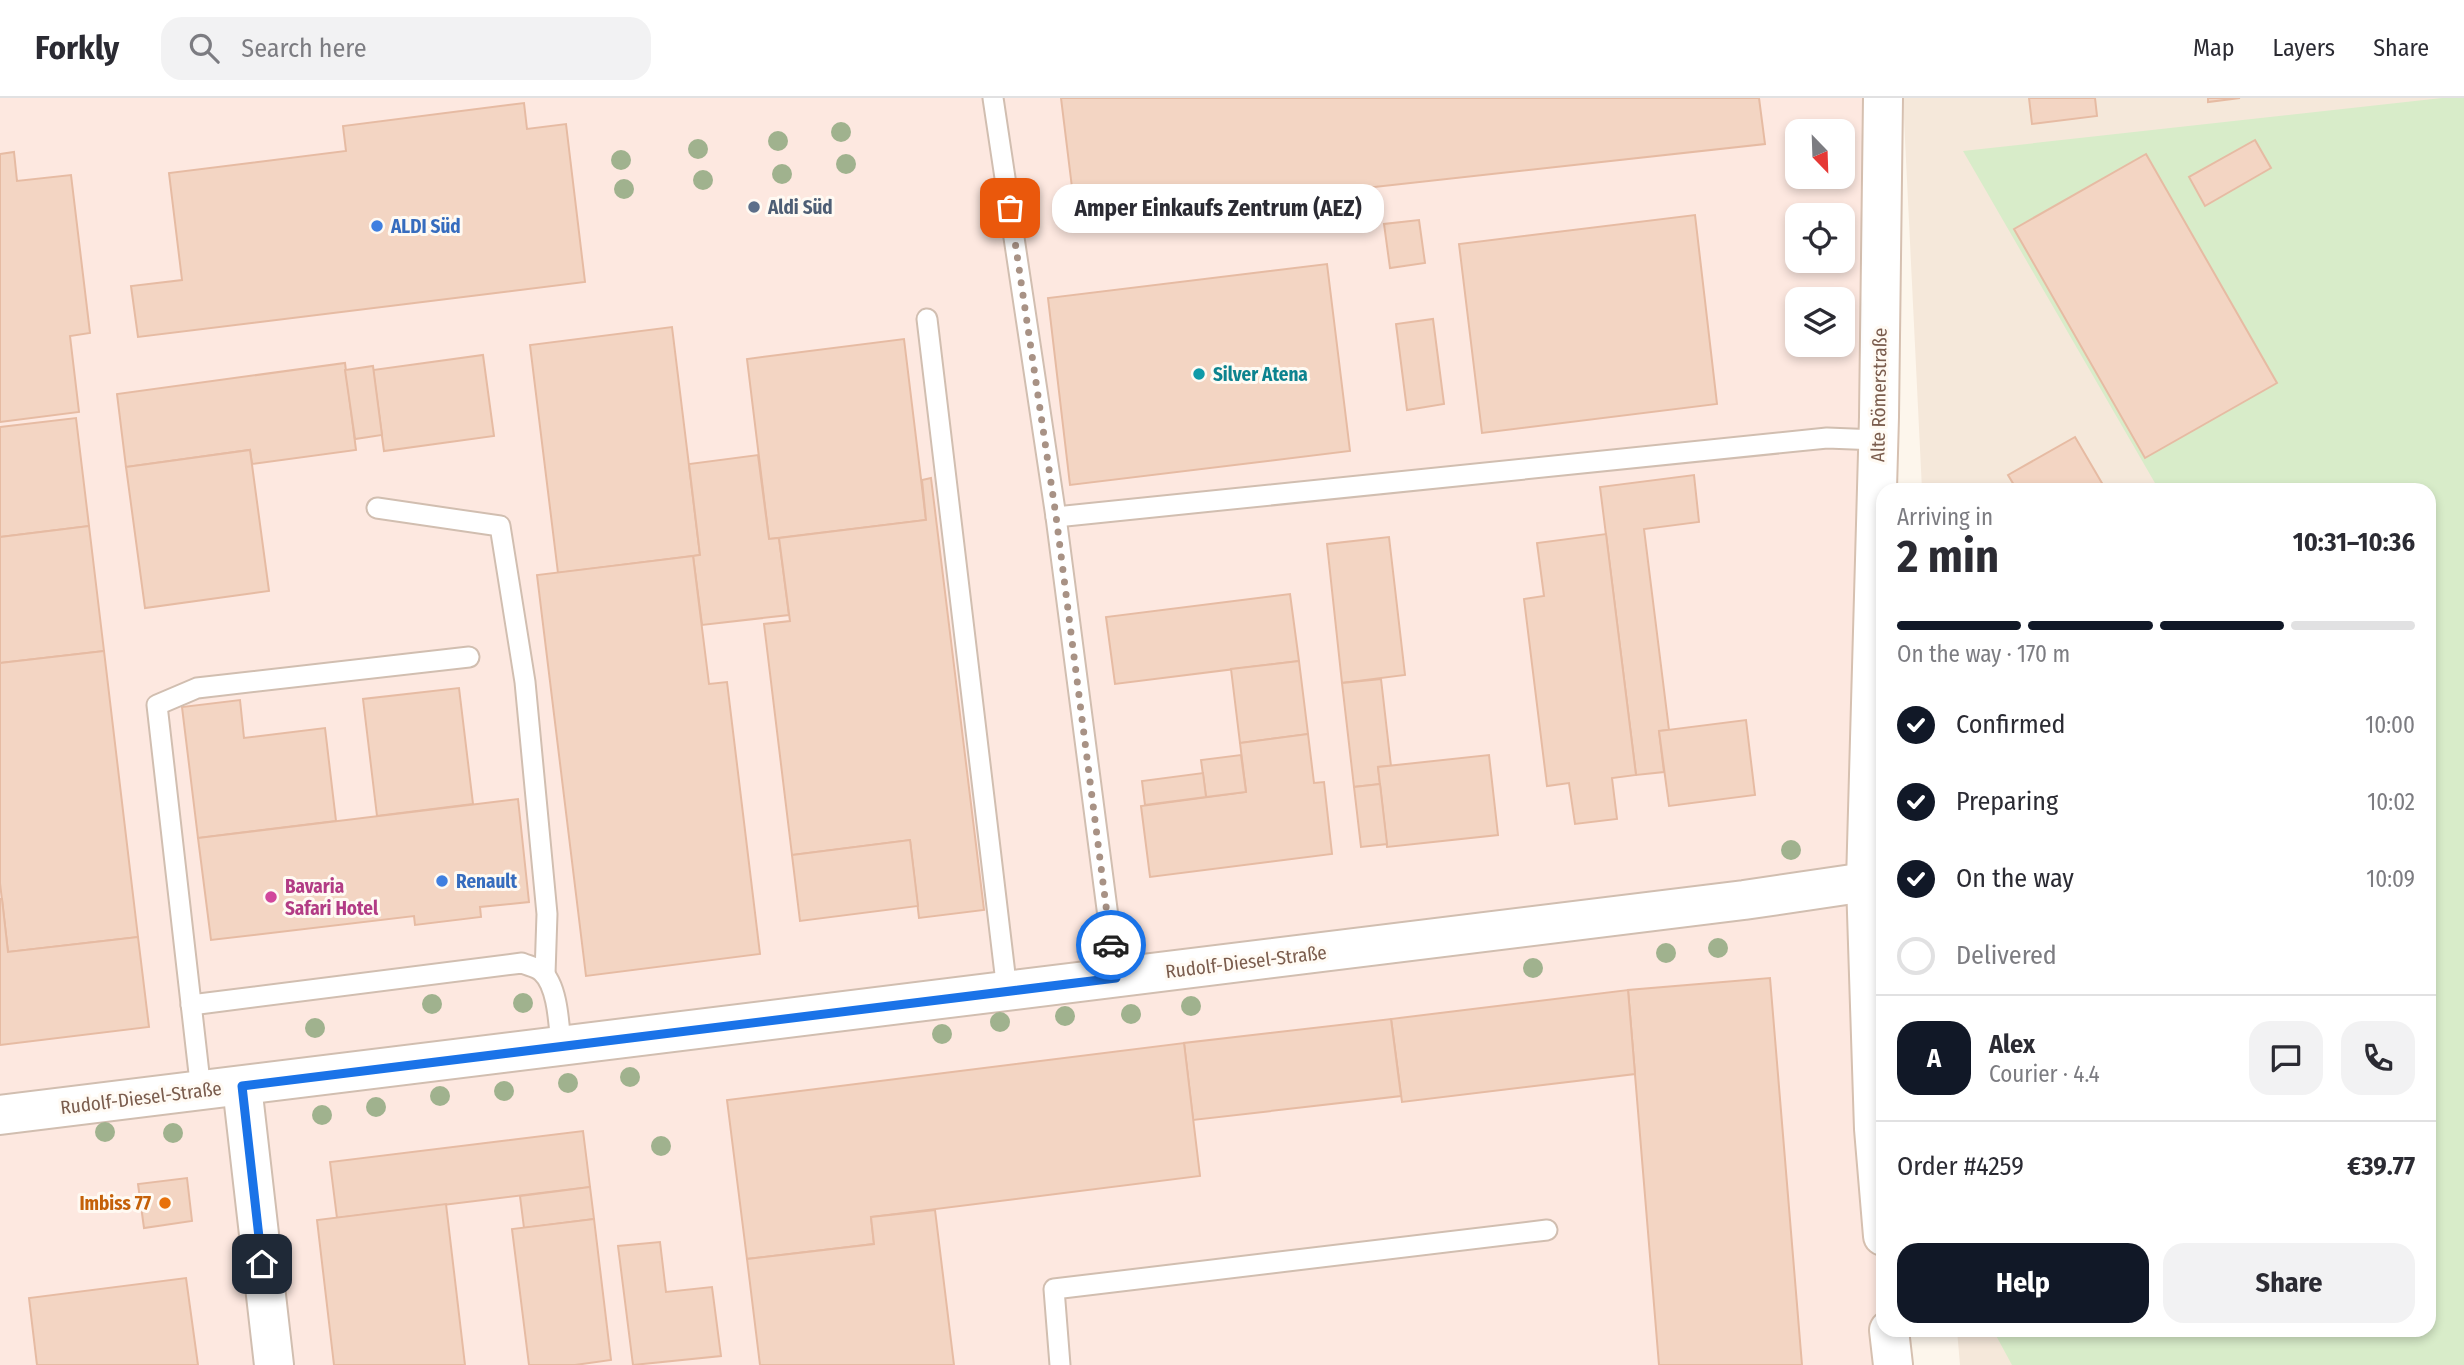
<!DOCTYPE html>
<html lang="en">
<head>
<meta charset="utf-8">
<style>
  :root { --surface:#fff; --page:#f2f2f3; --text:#2b2b33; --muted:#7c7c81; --line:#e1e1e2; --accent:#111827 }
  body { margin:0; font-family:"Fira Sans Condensed",sans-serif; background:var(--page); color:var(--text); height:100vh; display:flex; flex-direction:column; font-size:26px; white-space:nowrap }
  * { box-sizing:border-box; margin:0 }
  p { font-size:23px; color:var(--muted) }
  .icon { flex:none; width:38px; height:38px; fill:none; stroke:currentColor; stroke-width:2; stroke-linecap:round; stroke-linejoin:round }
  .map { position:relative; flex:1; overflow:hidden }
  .drawer { position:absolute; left:1876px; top:385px; width:560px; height:854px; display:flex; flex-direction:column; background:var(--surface); border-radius:21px; box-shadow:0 4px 10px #0003 }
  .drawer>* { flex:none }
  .needle { width:46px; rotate:157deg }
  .tools { position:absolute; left:1785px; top:21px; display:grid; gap:14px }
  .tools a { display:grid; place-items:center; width:70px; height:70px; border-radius:14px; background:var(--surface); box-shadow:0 4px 10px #0003; font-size:35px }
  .pin { position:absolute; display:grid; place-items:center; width:60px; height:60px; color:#fff; margin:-30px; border-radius:14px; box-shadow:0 4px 10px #0006 }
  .courier { position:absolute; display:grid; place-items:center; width:70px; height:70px; margin:-35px; border:5px solid #1a73e8; border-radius:50%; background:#fff; color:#222; box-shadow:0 2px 9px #0007 }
  .bubble { position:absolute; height:49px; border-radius:21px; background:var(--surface); box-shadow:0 4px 10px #0003; font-size:23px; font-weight:700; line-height:49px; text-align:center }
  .headline em { font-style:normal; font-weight:700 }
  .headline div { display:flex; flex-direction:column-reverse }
  .headline { display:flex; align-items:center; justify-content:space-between; height:119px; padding:0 21px }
  h1 { font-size:46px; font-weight:700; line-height:52px }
  .bar { display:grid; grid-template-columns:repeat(4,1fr); gap:10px 7px; align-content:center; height:84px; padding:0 21px }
  .bar i { height:9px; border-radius:5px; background:var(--line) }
  .bar .active { background:var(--accent) }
  .bar p { grid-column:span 4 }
  .line { display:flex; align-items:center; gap:18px; padding:0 21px; border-top:2px solid var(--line) }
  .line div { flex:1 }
  .round { display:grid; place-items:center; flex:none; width:74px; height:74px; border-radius:21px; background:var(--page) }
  ol { padding:0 21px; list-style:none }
  li { display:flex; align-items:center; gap:21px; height:77px }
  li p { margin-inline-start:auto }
  li .icon { padding:7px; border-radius:50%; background:var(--accent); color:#fff; stroke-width:4 }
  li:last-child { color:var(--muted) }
  li i { width:38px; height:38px; border:4px solid var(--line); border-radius:50% }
  .primary-button { display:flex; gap:14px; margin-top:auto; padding:14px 21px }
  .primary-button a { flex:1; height:80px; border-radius:21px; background:var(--accent); color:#fff; font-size:28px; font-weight:700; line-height:80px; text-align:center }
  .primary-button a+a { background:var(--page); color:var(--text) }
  header { display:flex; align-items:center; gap:42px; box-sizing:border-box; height:98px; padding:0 35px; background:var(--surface); border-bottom:2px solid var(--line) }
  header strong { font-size:33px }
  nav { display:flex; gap:38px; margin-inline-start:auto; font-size:24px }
  .search { width:490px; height:63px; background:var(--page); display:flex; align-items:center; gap:18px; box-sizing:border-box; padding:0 24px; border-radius:21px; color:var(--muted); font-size:26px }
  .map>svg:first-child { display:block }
</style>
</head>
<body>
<header>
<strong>Forkly</strong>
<div class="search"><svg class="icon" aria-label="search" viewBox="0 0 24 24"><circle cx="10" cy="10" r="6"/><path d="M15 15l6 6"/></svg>Search here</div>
<nav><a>Map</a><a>Layers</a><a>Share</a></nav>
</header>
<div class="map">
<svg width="2464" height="1267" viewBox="0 0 2464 1267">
  <rect width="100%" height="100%" fill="#fdf6ec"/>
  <polygon fill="#f5e8da" points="1903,0 2464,0 2464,1267 1960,1267 1957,1232 2429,1232 2429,392 1922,392"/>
  <path fill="#fde8e0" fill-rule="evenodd" d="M 0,0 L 1886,0 L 1883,1232 L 1900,1267 L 0,1267 ZM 1797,33 L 1843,33 L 1843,79 L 1797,79 ZM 1797,117 L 1843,117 L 1843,163 L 1797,163 ZM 1797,201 L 1843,201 L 1843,247 L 1797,247 Z"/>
  <polygon fill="#d8ecc9" points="2442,0 2464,0 2464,1267 2012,1267 1993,1232 2429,1232 2429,392 2159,392 1963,53"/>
  <g fill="#f3d5c3" stroke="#e6bba3" stroke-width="2">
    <polygon points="1061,0 1759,0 1765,46 1076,122"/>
    <polygon points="2029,0 2095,0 2097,18 2032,26"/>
    <polygon points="2208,0 2240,0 2208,4"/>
    <polygon points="524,5 527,31 566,26 585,184 138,239 131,188 182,182 169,75 346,53 343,28"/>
    <polygon points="2255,42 2271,70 2205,108 2189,79"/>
    <polygon points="14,54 17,83 71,77 90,235 70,238 79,314 0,324 0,56"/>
    <polygon points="2146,56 2277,285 2145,360 2014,131"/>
    <polygon points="1695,117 1717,306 1482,335 1459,146"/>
    <polygon points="1419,122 1425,165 1390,170 1384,126"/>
    <polygon points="1327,166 1350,353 1070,387 1048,200"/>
    <polygon points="1433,221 1444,306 1407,312 1396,226"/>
    <polygon points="672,229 700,457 558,475 530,247"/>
    <polygon points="904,241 926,422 769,441 747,261"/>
    <polygon points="483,257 494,338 384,353 373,272"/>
    <polygon points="345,265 356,352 252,366 250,352 126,369 117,296"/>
    <polygon points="373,268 382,337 355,341 345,272"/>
    <polygon points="76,320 89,428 0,439 0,329"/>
    <polygon points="2075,339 2106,392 2017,392 2008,377"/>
    <polygon points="250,352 269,493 145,510 126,369"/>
    <polygon points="758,357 769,441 779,440 789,517 702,527 693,458 700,457 689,366"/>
    <polygon points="1694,377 1699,424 1644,431 1669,632 1659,633 1664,674 1636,677 1600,389"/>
    <polygon points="931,380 984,812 919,820 910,742 792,757 764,526 790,523 779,440 926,422 922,382"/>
    <polygon points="89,428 104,553 0,565 0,439"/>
    <polygon points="1606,436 1636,677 1612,680 1617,721 1575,726 1569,685 1547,688 1524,501 1544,498 1537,445"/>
    <polygon points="1389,439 1405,577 1342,585 1327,446"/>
    <polygon points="693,458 709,586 727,584 760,856 586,878 537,477"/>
    <polygon points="1290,496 1299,563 1115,586 1106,519"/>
    <polygon points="104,553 138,839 8,854 0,785 0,565"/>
    <polygon points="1299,563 1308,636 1240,645 1231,571"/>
    <polygon points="1381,581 1391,668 1378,669 1380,686 1354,689 1342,585"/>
    <polygon points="459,590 473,706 377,718 363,601"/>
    <polygon points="240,602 244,640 325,630 336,723 198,740 182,609"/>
    <polygon points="1746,622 1755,697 1669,708 1659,633"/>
    <polygon points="1308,636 1314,685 1324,684 1332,756 1150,779 1141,708 1246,694 1240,645"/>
    <polygon points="1241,657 1246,694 1206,699 1201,662"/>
    <polygon points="1489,657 1498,737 1387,749 1378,669"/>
    <polygon points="1203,675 1206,699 1145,707 1142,683"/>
    <polygon points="1380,686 1387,746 1361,749 1354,689"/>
    <polygon points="518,701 529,804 480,809 481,819 415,827 414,818 211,842 198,740"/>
    <polygon points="910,742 918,808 800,823 792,757"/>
    <polygon points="0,801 2,801 8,854 138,839 149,929 0,947"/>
    <polygon points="1770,880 1802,1267 1659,1267 1628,892"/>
    <polygon points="1628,892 1635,976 1402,1004 1391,921"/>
    <polygon points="1391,921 1401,998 1193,1022 1184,945"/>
    <polygon points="1184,945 1200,1078 871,1119 874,1146 747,1161 727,1002"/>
    <polygon points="583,1033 590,1089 337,1120 330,1064"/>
    <polygon points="187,1080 192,1123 144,1130 138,1086"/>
    <polygon points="590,1089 594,1121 524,1130 520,1098"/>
    <polygon points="446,1106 465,1267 334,1267 317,1122"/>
    <polygon points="935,1112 954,1267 760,1267 747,1161 874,1146 871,1119"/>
    <polygon points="594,1121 611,1262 575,1267 529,1267 512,1131"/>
    <polygon points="660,1144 666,1194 712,1189 721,1258 633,1267 618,1148"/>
    <polygon points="186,1180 198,1267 37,1267 29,1200"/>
  </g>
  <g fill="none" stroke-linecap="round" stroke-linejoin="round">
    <defs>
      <g id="lane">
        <polyline points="993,0 1056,419 1116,880"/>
        <polyline points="927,221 1007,893"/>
        <polyline points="377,410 500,428 525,584 547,816 545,876"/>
        <polyline points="1056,419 1827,340 1878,342"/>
        <path d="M 191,907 L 522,865 C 529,868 537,869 542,874 C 558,888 559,928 561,948"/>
        <polyline points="201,993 157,607 197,590 469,559"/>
        <polyline points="1060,1267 1054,1191 1547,1132"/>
      </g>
      <g id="street">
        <polyline points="242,988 274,1267"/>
        <polyline points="0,1017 1744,802 1866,784"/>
      </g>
      <g id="secondary">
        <polyline points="1883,1138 1874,1031 1866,784 1879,319 1883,0"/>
        <polyline points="1889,1232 1893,1267"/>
      </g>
    </defs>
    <use href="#lane" stroke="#d1beb0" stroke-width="23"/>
    <use href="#street" stroke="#d1beb0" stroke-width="42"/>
    <use href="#secondary" stroke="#d6c0b0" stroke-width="42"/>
    <use href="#lane" stroke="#fff" stroke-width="19"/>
    <use href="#street" stroke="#fff" stroke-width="38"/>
    <use href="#secondary" stroke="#fff" stroke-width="38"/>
  </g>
  <g fill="#a0b28e">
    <circle cx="841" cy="34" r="10"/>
    <circle cx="778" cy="43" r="10"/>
    <circle cx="698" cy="51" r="10"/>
    <circle cx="621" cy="62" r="10"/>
    <circle cx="846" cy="66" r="10"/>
    <circle cx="782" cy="76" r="10"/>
    <circle cx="703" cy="82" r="10"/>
    <circle cx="624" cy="91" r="10"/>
    <circle cx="1791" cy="752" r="10"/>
    <circle cx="1718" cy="850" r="10"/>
    <circle cx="1666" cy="855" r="10"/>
    <circle cx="1533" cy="870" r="10"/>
    <circle cx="523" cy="905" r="10"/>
    <circle cx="432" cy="906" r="10"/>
    <circle cx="1191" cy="908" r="10"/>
    <circle cx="1131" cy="916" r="10"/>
    <circle cx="1065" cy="918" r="10"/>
    <circle cx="1000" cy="924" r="10"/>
    <circle cx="315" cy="930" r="10"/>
    <circle cx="942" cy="936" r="10"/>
    <circle cx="630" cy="979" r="10"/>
    <circle cx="568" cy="985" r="10"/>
    <circle cx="504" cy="993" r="10"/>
    <circle cx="440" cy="998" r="10"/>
    <circle cx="376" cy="1009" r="10"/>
    <circle cx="322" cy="1017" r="10"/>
    <circle cx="105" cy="1034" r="10"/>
    <circle cx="173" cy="1035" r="10"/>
    <circle cx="661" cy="1048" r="10"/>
  </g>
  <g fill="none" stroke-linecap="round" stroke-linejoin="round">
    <polyline stroke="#a89285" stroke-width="7" stroke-dasharray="0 12.6" points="1010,110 1056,418 1111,847"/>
    <polyline stroke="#1a73e8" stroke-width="9" points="262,1166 242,988 1116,880 1111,847"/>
  </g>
  <circle fill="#5c6f8a" stroke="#fffaf3" stroke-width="2.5" cx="754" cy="109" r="7"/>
  <g fill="#3f7fe0" stroke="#fffaf3" stroke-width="2.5">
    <circle cx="377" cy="128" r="7"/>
    <circle cx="442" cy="783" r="7"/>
  </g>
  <circle fill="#0f9aa8" stroke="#fffaf3" stroke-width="2.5" cx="1199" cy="276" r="7"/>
  <circle fill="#d1479c" stroke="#fffaf3" stroke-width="2.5" cx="271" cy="799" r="7"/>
  <circle fill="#e8710a" stroke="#fffaf3" stroke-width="2.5" cx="165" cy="1105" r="7"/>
  <g text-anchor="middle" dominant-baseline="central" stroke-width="6" stroke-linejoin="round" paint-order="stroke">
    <g font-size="19" font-weight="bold" fill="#4e5e75" stroke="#fffaf3" text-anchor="start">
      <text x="768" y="109">Aldi Süd</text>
    </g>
    <g font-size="19" font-weight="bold" fill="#366cbe" stroke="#fffaf3" text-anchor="start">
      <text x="391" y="128">ALDI Süd</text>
      <text x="456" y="783">Renault</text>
    </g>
    <g font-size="19" font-weight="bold" fill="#0d838f" stroke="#fffaf3" text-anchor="start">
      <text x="1213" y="276">Silver Atena</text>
    </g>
    <g font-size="19" fill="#7a5c4d" stroke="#fffaf3">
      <text transform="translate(1879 297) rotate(-89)">Alte Römerstraße</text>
      <text transform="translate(1246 864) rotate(-7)">Rudolf-Diesel-Straße</text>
      <text transform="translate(141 1000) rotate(-7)">Rudolf-Diesel-Straße</text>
    </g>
    <g font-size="19" font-weight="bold" fill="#b23c85" stroke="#fffaf3" text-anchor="start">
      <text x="285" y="788">Bavaria<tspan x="285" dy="22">Safari Hotel</tspan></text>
    </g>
    <g font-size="19" font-weight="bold" fill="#c56008" stroke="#fffaf3" text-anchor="end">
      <text x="151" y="1105">Imbiss 77</text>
    </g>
  </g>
</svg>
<div class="tools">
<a><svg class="needle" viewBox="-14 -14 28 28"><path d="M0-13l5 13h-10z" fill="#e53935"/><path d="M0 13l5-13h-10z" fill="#7c7c81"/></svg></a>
<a><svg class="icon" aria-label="locate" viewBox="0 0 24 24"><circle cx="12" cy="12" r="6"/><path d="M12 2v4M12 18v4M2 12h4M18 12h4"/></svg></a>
<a><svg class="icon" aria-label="layers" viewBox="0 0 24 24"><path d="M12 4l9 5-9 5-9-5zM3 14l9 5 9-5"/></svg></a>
</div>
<div class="pin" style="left:1010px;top:110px;background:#ea580c"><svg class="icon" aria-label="bag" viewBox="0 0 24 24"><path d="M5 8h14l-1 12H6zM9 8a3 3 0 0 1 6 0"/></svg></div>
<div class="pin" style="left:262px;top:1166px;background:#1f2937"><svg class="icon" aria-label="home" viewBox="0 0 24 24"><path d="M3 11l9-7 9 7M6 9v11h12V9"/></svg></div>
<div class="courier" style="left:1111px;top:847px"><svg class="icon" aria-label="car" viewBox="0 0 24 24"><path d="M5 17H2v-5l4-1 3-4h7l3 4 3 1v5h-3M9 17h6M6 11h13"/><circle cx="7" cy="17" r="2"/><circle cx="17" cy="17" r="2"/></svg></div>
<div class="bubble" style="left:1052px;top:86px;width:332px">Amper Einkaufs Zentrum (AEZ)</div>
<section class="drawer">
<div class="headline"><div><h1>2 min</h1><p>Arriving in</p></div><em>10:31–10:36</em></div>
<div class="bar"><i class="active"></i><i class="active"></i><i class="active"></i><i></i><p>On the way · 170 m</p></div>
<ol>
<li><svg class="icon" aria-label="check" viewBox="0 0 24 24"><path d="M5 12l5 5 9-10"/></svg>Confirmed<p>10:00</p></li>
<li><svg class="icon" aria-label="check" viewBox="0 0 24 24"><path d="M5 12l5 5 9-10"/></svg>Preparing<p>10:02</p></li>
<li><svg class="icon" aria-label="check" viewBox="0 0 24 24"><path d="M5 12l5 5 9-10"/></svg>On the way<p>10:09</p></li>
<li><i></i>Delivered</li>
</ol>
<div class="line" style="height:126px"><b class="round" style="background:var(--accent);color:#fff">A</b><div><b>Alex</b><p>Courier · 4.4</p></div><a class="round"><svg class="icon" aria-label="chat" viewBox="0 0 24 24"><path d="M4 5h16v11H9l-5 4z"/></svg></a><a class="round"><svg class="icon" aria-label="phone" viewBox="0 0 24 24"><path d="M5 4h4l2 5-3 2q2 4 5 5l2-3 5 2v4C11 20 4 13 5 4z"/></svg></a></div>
<div class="line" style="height:91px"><div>Order #4259</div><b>€39.77</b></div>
<div class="primary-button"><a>Help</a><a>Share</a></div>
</section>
</div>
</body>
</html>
